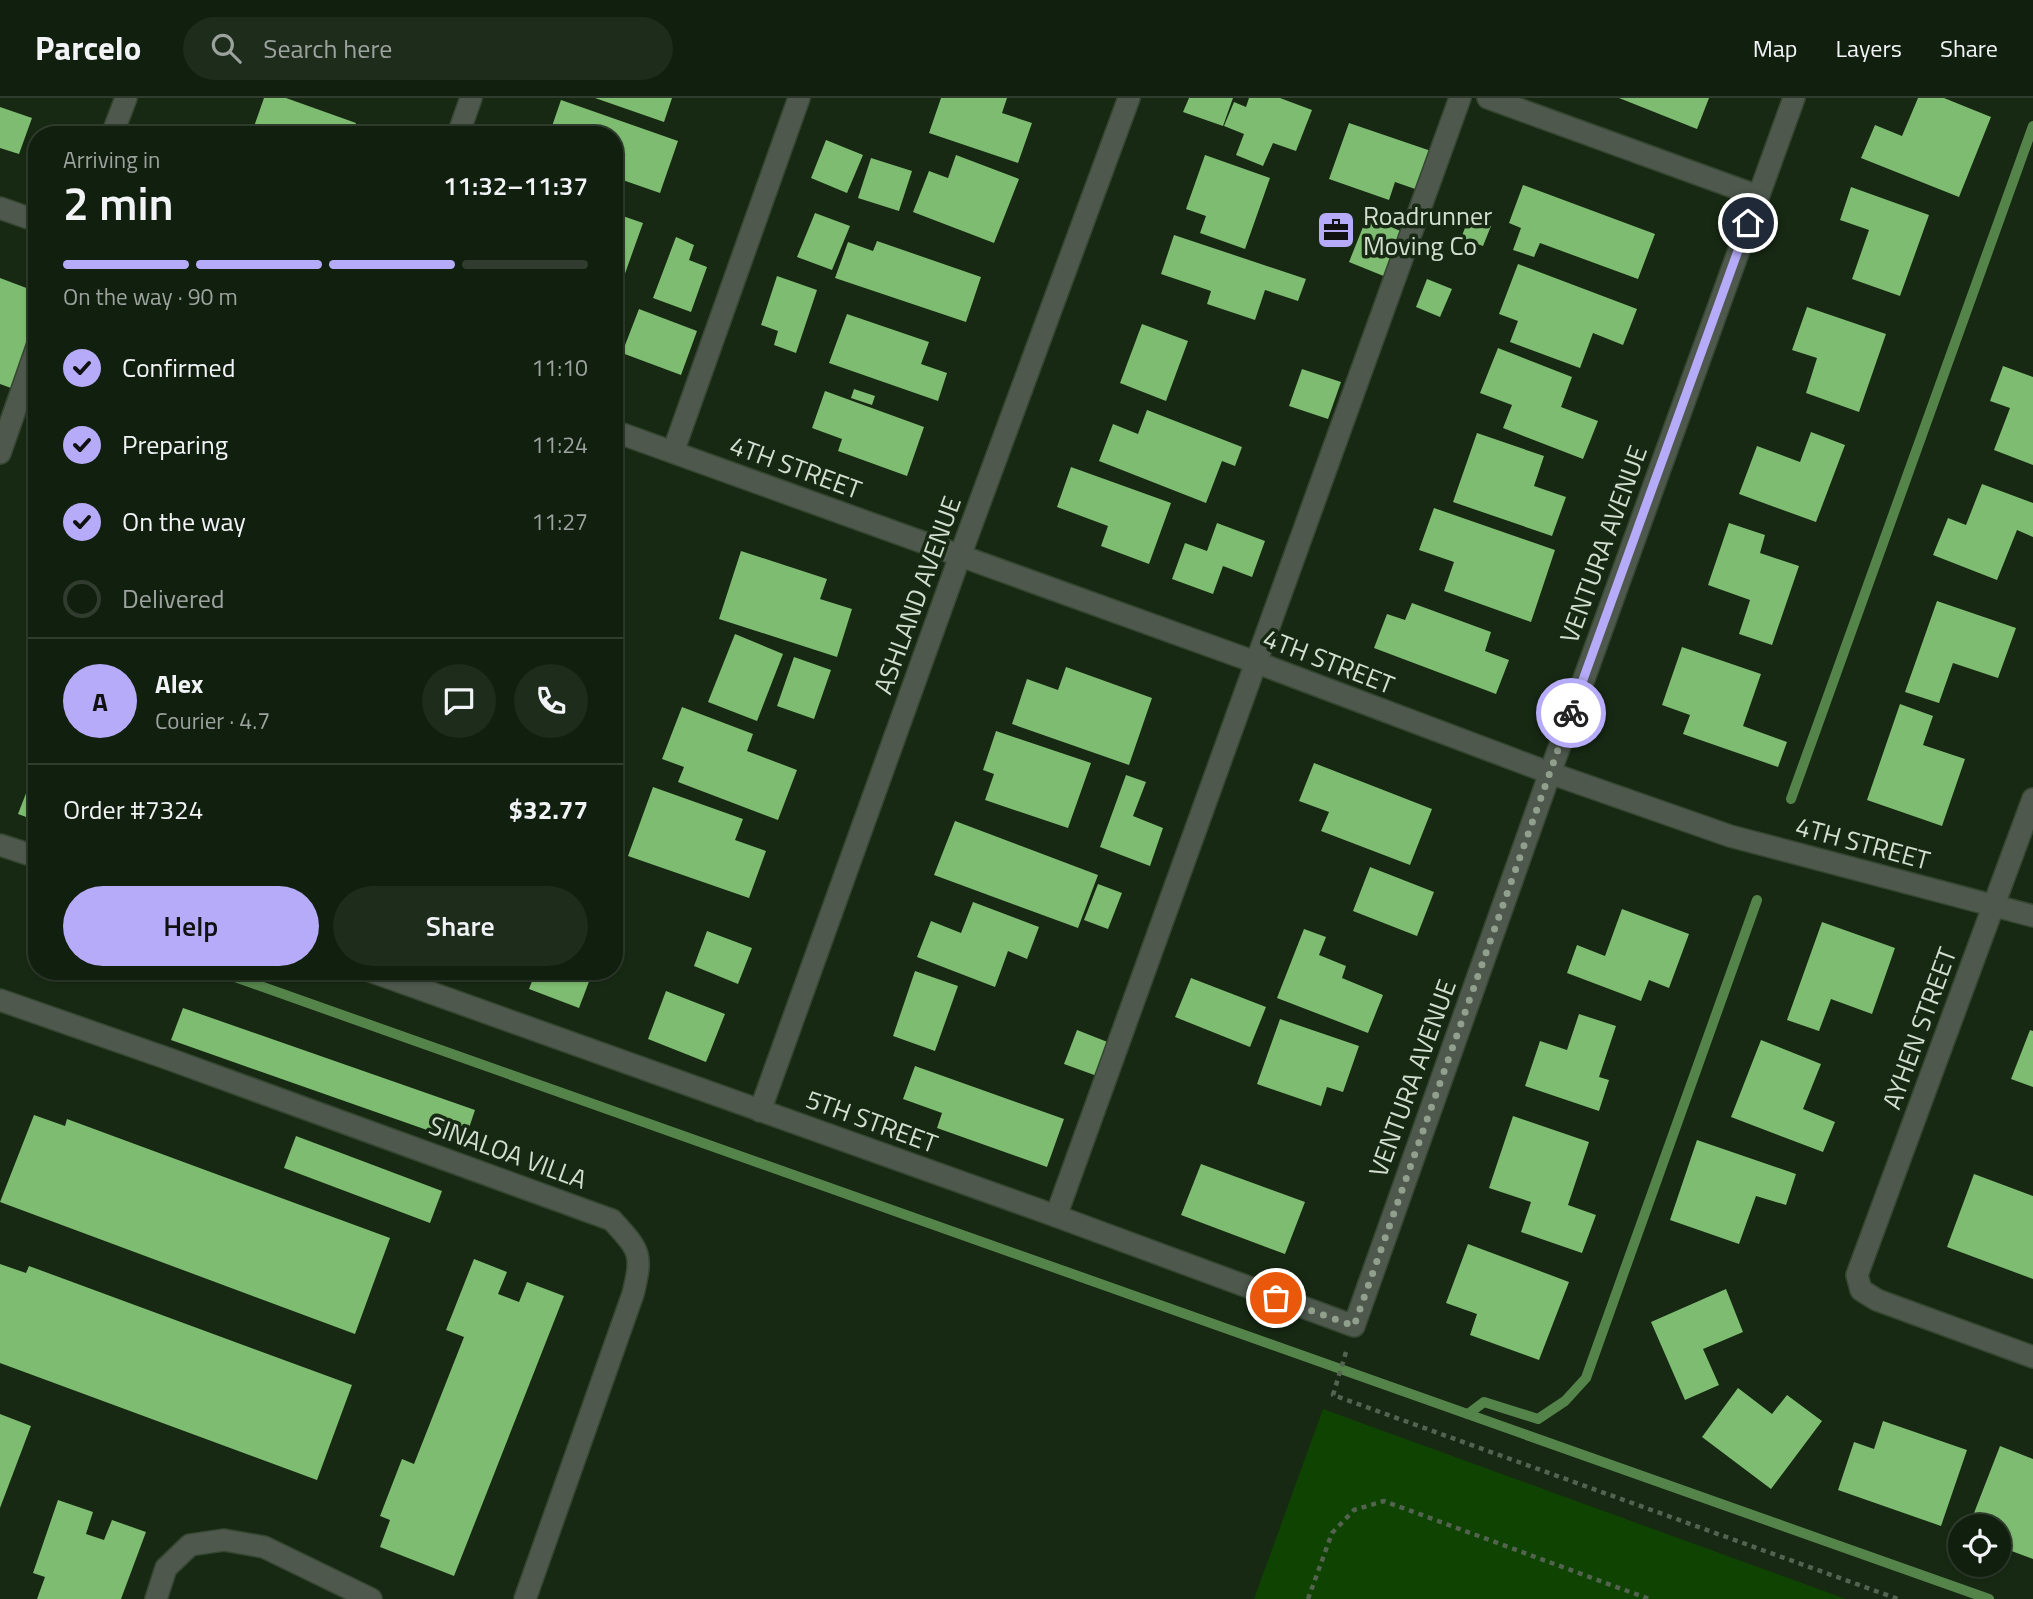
<!DOCTYPE html>
<html lang="en">
<head>
<meta charset="utf-8">
<style>
  :root { --surface:#111f0e; --page:#1e2c1c; --text:#f1f3f6; --muted:#9ca29e; --line:#303d2e; --accent:#b6abf8 }
  body { margin:0; font-family:"Titillium Web",sans-serif; background:var(--page); color:var(--text); height:100vh; display:flex; flex-direction:column; font-size:26px; white-space:nowrap }
  * { box-sizing:border-box; margin:0 }
  p { font-size:23px; color:var(--muted) }
  .icon { flex:none; width:38px; height:38px; fill:none; stroke:currentColor; stroke-width:2; stroke-linecap:round; stroke-linejoin:round }
  .map { position:relative; flex:1; overflow:hidden }
  .side { position:absolute; left:28px; top:28px; width:595px; height:854px; display:flex; flex-direction:column; background:var(--surface); border-radius:28px; box-shadow:0 2px 5px #0004,0 0 0 2px var(--line) }
  .side>* { flex:none }
  .fabs { position:absolute; left:1948px; top:1416px; display:grid; gap:14px }
  .fabs a { display:grid; place-items:center; width:63px; height:63px; border-radius:50%; background:var(--surface); box-shadow:0 2px 5px #0004,0 0 0 2px var(--line); font-size:35px }
  .pin { position:absolute; display:grid; place-items:center; width:60px; height:60px; color:#fff; margin:-30px; border:4px solid #fff; border-radius:50%; box-shadow:0 2px 7px #0007 }
  .courier { position:absolute; display:grid; place-items:center; width:70px; height:70px; margin:-35px; border:5px solid #b6abf8; border-radius:50%; background:#fff; color:#222; box-shadow:0 2px 9px #0007 }
  .overview em { font-style:normal; font-weight:600 }
  .overview div { display:flex; flex-direction:column-reverse }
  .overview { display:flex; align-items:center; justify-content:space-between; height:119px; padding:0 35px }
  h1 { font-size:46px; font-weight:600; line-height:52px }
  .bar { display:grid; grid-template-columns:repeat(4,1fr); gap:10px 7px; align-content:center; height:84px; padding:0 35px }
  .bar i { height:9px; border-radius:5px; background:var(--line) }
  .bar .on { background:var(--accent) }
  .bar p { grid-column:span 4 }
  .line { display:flex; align-items:center; gap:18px; padding:0 35px; border-top:2px solid var(--line) }
  .line div { flex:1 }
  .round { display:grid; place-items:center; flex:none; width:74px; height:74px; border-radius:37px; background:var(--page) }
  ol { padding:0 35px; list-style:none }
  li { display:flex; align-items:center; gap:21px; height:77px }
  li p { margin-inline-start:auto }
  li .icon { padding:7px; border-radius:50%; background:var(--accent); color:#111; stroke-width:4 }
  li:last-child { color:var(--muted) }
  li i { width:38px; height:38px; border:4px solid var(--line); border-radius:50% }
  .button { display:flex; gap:14px; margin-top:auto; padding:14px 35px }
  .button a { flex:1; height:80px; border-radius:42px; background:var(--accent); color:#111; font-size:28px; font-weight:600; line-height:80px; text-align:center }
  .button a+a { background:var(--page); color:var(--text) }
  header { display:flex; align-items:center; gap:42px; box-sizing:border-box; height:98px; padding:0 35px; background:var(--surface); border-bottom:2px solid var(--line) }
  header strong { font-size:33px }
  nav { display:flex; gap:38px; margin-inline-start:auto; font-size:24px }
  .search { width:490px; height:63px; background:var(--page); display:flex; align-items:center; gap:18px; box-sizing:border-box; padding:0 24px; border-radius:38px; color:var(--muted); font-size:26px }
  .map>svg:first-child { display:block }
</style>
</head>
<body>
<header>
<strong>Parcelo</strong>
<div class="search"><svg class="icon" aria-label="search" viewBox="0 0 24 24"><circle cx="10" cy="10" r="6"/><path d="M15 15l6 6"/></svg>Search here</div>
<nav><a>Map</a><a>Layers</a><a>Share</a></nav>
</header>
<div class="map">
<svg width="2033" height="1501" viewBox="0 0 2033 1501">
  <rect width="100%" height="100%" fill="#172913"/>
  <polygon fill="#0e4301" points="1323,1311 1846,1501 1254,1501"/>
  <g fill="none" stroke-linecap="round" stroke-linejoin="round">
    <g stroke="#55844b" stroke-width="10">
      <polyline points="1791,701 2033,28"/>
      <polyline points="218,873 1989,1501"/>
      <polyline points="1468,1316 1484,1304 1538,1321 1565,1303 1586,1280 1757,802"/>
    </g>
  </g>
  <g fill="#7ebc71">
    <polygon points="264,0 286,0 356,25 352,37 251,37"/>
    <polygon points="595,0 672,0 664,24"/>
    <polygon points="941,0 1007,0 1002,15 1032,25 1018,65 929,35"/>
    <polygon points="1189,0 1233,0 1223,28 1183,14"/>
    <polygon points="1249,0 1280,0 1312,12 1296,53 1273,45 1263,68 1236,57 1244,36 1224,28 1234,4 1246,9"/>
    <polygon points="1619,0 1709,0 1697,31"/>
    <polygon points="1918,0 1944,0 1991,19 1959,99 1861,60 1875,27 1902,38"/>
    <polygon points="561,2 678,43 660,95 614,79 614,37 549,37"/>
    <polygon points="0,9 32,20 19,56 0,50"/>
    <polygon points="1349,25 1434,54 1421,93 1395,84 1389,102 1329,81"/>
    <polygon points="826,42 863,57 847,95 811,80"/>
    <polygon points="956,57 1019,81 994,145 913,114 929,73 948,80"/>
    <polygon points="1205,57 1270,80 1245,151 1200,135 1206,118 1186,111"/>
    <polygon points="871,60 912,73 899,113 858,100"/>
    <polygon points="1523,87 1655,136 1638,181 1540,145 1534,159 1513,152 1521,130 1509,125"/>
    <polygon points="1851,89 1929,117 1900,198 1852,181 1869,132 1840,122"/>
    <polygon points="614,115 643,125 622,184 614,181"/>
    <polygon points="815,115 850,128 832,172 797,159"/>
    <polygon points="1367,119 1403,134 1386,179 1349,164"/>
    <polygon points="1469,120 1491,128 1483,148 1461,140"/>
    <polygon points="1174,137 1306,181 1298,203 1265,192 1255,222 1207,206 1211,193 1161,176"/>
    <polygon points="676,139 694,147 689,162 707,169 691,214 653,200"/>
    <polygon points="877,143 981,179 966,224 835,180 848,144 873,153"/>
    <polygon points="1518,166 1637,211 1623,247 1593,235 1580,270 1510,244 1518,223 1499,216"/>
    <polygon points="777,178 817,192 796,255 774,247 778,233 761,227"/>
    <polygon points="0,180 37,194 37,223 11,290 0,286"/>
    <polygon points="1427,181 1452,191 1440,219 1416,209"/>
    <polygon points="614,202 622,205 615,225 614,225"/>
    <polygon points="1807,209 1886,236 1859,314 1806,295 1817,260 1792,252"/>
    <polygon points="639,211 697,233 681,277 622,255"/>
    <polygon points="847,216 929,244 921,266 947,275 938,303 829,265"/>
    <polygon points="1142,226 1188,243 1166,303 1120,285"/>
    <polygon points="1498,250 1572,279 1561,309 1598,323 1583,361 1503,330 1512,307 1480,295"/>
    <polygon points="2003,268 2033,279 2033,367 1994,352 2010,310 1990,303"/>
    <polygon points="1302,271 1341,284 1328,321 1289,308"/>
    <polygon points="854,291 875,298 872,307 851,300"/>
    <polygon points="825,293 924,329 907,378 838,353 842,341 812,330"/>
    <polygon points="1147,312 1242,349 1235,368 1222,363 1206,405 1099,363 1113,326 1138,336"/>
    <polygon points="1811,334 1845,347 1816,424 1739,396 1757,348 1800,364"/>
    <polygon points="1477,335 1544,358 1534,388 1566,399 1552,438 1453,404"/>
    <polygon points="1071,369 1171,405 1149,466 1101,448 1108,428 1057,409"/>
    <polygon points="1982,386 2033,405 2033,439 2017,432 1997,482 1933,457 1948,420 1966,427"/>
    <polygon points="1434,410 1555,452 1531,524 1444,493 1454,464 1419,452"/>
    <polygon points="1217,425 1265,443 1252,479 1223,468 1213,496 1172,481 1185,445 1207,453"/>
    <polygon points="1729,425 1765,437 1760,455 1799,468 1772,547 1739,536 1750,502 1708,487"/>
    <polygon points="741,453 827,481 820,501 852,511 837,559 719,521"/>
    <polygon points="1937,503 2016,530 1998,580 1953,565 1939,605 1905,594"/>
    <polygon points="1412,505 1491,534 1485,553 1509,562 1496,596 1374,550 1387,516 1405,522"/>
    <polygon points="735,536 783,556 757,623 708,604"/>
    <polygon points="1682,549 1761,576 1743,628 1787,644 1778,669 1683,636 1690,617 1662,607"/>
    <polygon points="794,559 831,572 814,621 777,608"/>
    <polygon points="1066,569 1152,600 1129,667 1012,626 1027,581 1058,592"/>
    <polygon points="1900,606 1933,618 1923,647 1965,661 1942,728 1867,702"/>
    <polygon points="682,609 753,636 747,653 797,672 778,722 678,684 684,669 662,661"/>
    <polygon points="37,614 37,632 31,630"/>
    <polygon points="996,633 1091,665 1068,730 985,702 994,676 983,672"/>
    <polygon points="1314,665 1432,711 1410,767 1321,733 1329,714 1299,703"/>
    <polygon points="37,667 37,723 18,716"/>
    <polygon points="1126,677 1146,684 1133,718 1163,730 1150,768 1100,749"/>
    <polygon points="653,689 743,721 735,742 766,753 749,800 628,758"/>
    <polygon points="955,723 1098,777 1078,830 934,777"/>
    <polygon points="1370,769 1434,794 1417,838 1353,813"/>
    <polygon points="1098,786 1122,795 1108,831 1084,822"/>
    <polygon points="973,804 1039,829 1027,861 1008,853 995,889 917,859 931,823 961,835"/>
    <polygon points="1622,811 1689,836 1669,890 1649,882 1641,903 1567,875 1577,847 1605,858"/>
    <polygon points="1822,824 1895,850 1872,916 1831,901 1819,933 1787,922"/>
    <polygon points="1304,831 1326,839 1319,857 1346,868 1342,880 1383,897 1368,935 1277,900"/>
    <polygon points="707,833 752,850 738,886 694,868"/>
    <polygon points="536,873 593,873 579,910 529,891"/>
    <polygon points="915,873 958,888 935,953 893,938"/>
    <polygon points="1191,880 1266,909 1250,949 1175,919"/>
    <polygon points="666,893 725,916 706,964 648,941"/>
    <polygon points="183,910 475,1012 464,1045 171,942"/>
    <polygon points="1579,916 1616,928 1599,979 1609,982 1599,1013 1525,988 1540,943 1567,952"/>
    <polygon points="1280,921 1359,948 1343,994 1327,989 1321,1008 1257,986"/>
    <polygon points="1077,932 1110,945 1097,978 1064,966"/>
    <polygon points="2030,932 2033,933 2033,989 2011,981"/>
    <polygon points="1761,942 1821,966 1803,1011 1835,1024 1823,1054 1731,1019"/>
    <polygon points="915,968 1064,1021 1047,1069 937,1030 942,1015 903,1001"/>
    <polygon points="34,1017 65,1028 67,1021 390,1140 355,1236 0,1104"/>
    <polygon points="1513,1018 1589,1044 1568,1107 1596,1117 1582,1155 1521,1134 1531,1104 1489,1090"/>
    <polygon points="296,1038 442,1093 430,1125 284,1070"/>
    <polygon points="1697,1042 1796,1076 1786,1107 1756,1098 1739,1146 1670,1122"/>
    <polygon points="1201,1066 1305,1104 1285,1156 1181,1117"/>
    <polygon points="1974,1076 2033,1098 2033,1181 1947,1149"/>
    <polygon points="1468,1146 1569,1184 1539,1262 1470,1237 1477,1216 1446,1205"/>
    <polygon points="474,1161 507,1174 498,1196 519,1204 527,1184 564,1198 454,1478 380,1449 390,1422 380,1418 402,1361 414,1366 464,1239 446,1232"/>
    <polygon points="0,1166 26,1175 29,1168 352,1287 317,1382 0,1265"/>
    <polygon points="1726,1191 1743,1234 1703,1251 1719,1287 1685,1302 1651,1224"/>
    <polygon points="1738,1290 1772,1316 1787,1297 1822,1323 1771,1391 1702,1339"/>
    <polygon points="0,1316 31,1328 0,1410"/>
    <polygon points="1883,1323 1967,1352 1941,1428 1838,1392 1854,1344 1874,1351"/>
    <polygon points="2000,1348 2033,1361 2033,1461 1998,1448 1998,1428 1969,1428"/>
    <polygon points="58,1402 93,1414 86,1436 104,1442 112,1422 146,1434 121,1501 37,1501 45,1479 33,1475"/>
  </g>
  <g fill="none" stroke-linecap="round" stroke-linejoin="round">
    <defs>
      <g id="minor">
        <polyline points="1488,0 1758,98"/>
        <polyline points="112,37 126,0"/>
        <polyline points="458,37 471,0"/>
        <polyline points="0,110 37,123"/>
        <polyline points="614,333 1255,564 1550,675 1730,738 2033,818"/>
        <polyline points="673,354 799,0"/>
        <polyline points="0,355 37,249"/>
        <polyline points="2033,701 1857,1177 1861,1192 1877,1202 2033,1259"/>
        <polyline points="0,747 37,759"/>
        <polyline points="370,873 1056,1118 1354,1228 1550,675 1794,0"/>
        <path d="M 0,902 L 169,961 L 612,1122 C 640,1153 643,1155 633,1196 L 525,1501"/>
        <polyline points="760,1013 960,458 1129,0"/>
        <polyline points="1056,1118 1460,0"/>
        <polyline points="156,1501 166,1470 190,1447 224,1442 264,1449 371,1501"/>
      </g>
    </defs>
    <use href="#minor" stroke="#354631" stroke-width="24"/>
    <g stroke="#53634f" stroke-width="4.5" stroke-dasharray="5 5" stroke-linecap="butt">
      <polyline points="1346,1254 1333,1297 1898,1501"/>
      <polyline points="1308,1501 1332,1435 1354,1412 1384,1403 1649,1501"/>
    </g>
    <use href="#minor" stroke="#4e584d" stroke-width="21"/>
  </g>
  <g fill="none" stroke-linecap="round" stroke-linejoin="round">
    <polyline stroke="#919f8d" stroke-width="7" stroke-dasharray="0 12.6" points="1276,1200 1354,1228 1571,615"/>
    <polyline stroke="#b6abf8" stroke-width="9" points="1571,615 1748,125"/>
  </g>
  <defs>
    <symbol id="office-square" viewBox="-11 -11 22 22"><rect x="-9" y="-9" width="18" height="18" rx="4" fill="#b6abf8" stroke="#172913"/><path d="M-6-3h4V-5.5h4V-3h4V5H-6ZM-1-4.5V-3h2v-1.5ZM-6 0V1H6V0Z" fill="#111"/></symbol>
  </defs>
  <g fill-rule="evenodd">
    <use href="#office-square" x="1314" y="110" width="44" height="44"/>
  </g>
  <g text-anchor="middle" dominant-baseline="central" stroke-width="7" stroke-linejoin="round" paint-order="stroke">
    <g font-size="26" fill="#d2decf" stroke="#172913" text-anchor="start">
      <text x="1363" y="117">Roadrunner<tspan x="1363" dy="30">Moving Co</tspan></text>
    </g>
    <g font-size="26" fill="#d2decf" stroke="#172913">
      <text transform="translate(796 369) rotate(20)">4TH STREET</text>
      <text transform="translate(1603 446) rotate(-70)">VENTURA AVENUE</text>
      <text transform="translate(917 497) rotate(-70)">ASHLAND AVENUE</text>
      <text transform="translate(1329 563) rotate(21)">4TH STREET</text>
      <text transform="translate(1863 745) rotate(15)">4TH STREET</text>
      <text transform="translate(1919 930) rotate(-70)">AYHEN STREET</text>
      <text transform="translate(1412 980) rotate(-70)">VENTURA AVENUE</text>
      <text transform="translate(872 1023) rotate(20)">5TH STREET</text>
      <text transform="translate(508 1054) rotate(20)">SINALOA VILLA</text>
    </g>
  </g>
</svg>
<div class="fabs">
<a><svg class="icon" aria-label="locate" viewBox="0 0 24 24"><circle cx="12" cy="12" r="6"/><path d="M12 2v4M12 18v4M2 12h4M18 12h4"/></svg></a>
</div>
<div class="pin" style="left:1276px;top:1200px;background:#ea580c"><svg class="icon" aria-label="bag" viewBox="0 0 24 24"><path d="M5 8h14l-1 12H6zM9 8a3 3 0 0 1 6 0"/></svg></div>
<div class="pin" style="left:1748px;top:125px;background:#1f2937"><svg class="icon" aria-label="home" viewBox="0 0 24 24"><path d="M3 11l9-7 9 7M6 9v11h12V9"/></svg></div>
<div class="courier" style="left:1571px;top:615px"><svg class="icon" aria-label="bike" viewBox="0 0 24 24"><circle cx="6" cy="16" r="4"/><circle cx="18" cy="16" r="4"/><path d="M6 16l4-8h5l3 8M10 8l3 8H6M13 5h3"/></svg></div>
<section class="side">
<div class="overview"><div><h1>2 min</h1><p>Arriving in</p></div><em>11:32–11:37</em></div>
<div class="bar"><i class="on"></i><i class="on"></i><i class="on"></i><i></i><p>On the way · 90 m</p></div>
<ol>
<li><svg class="icon" aria-label="check" viewBox="0 0 24 24"><path d="M5 12l5 5 9-10"/></svg>Confirmed<p>11:10</p></li>
<li><svg class="icon" aria-label="check" viewBox="0 0 24 24"><path d="M5 12l5 5 9-10"/></svg>Preparing<p>11:24</p></li>
<li><svg class="icon" aria-label="check" viewBox="0 0 24 24"><path d="M5 12l5 5 9-10"/></svg>On the way<p>11:27</p></li>
<li><i></i>Delivered</li>
</ol>
<div class="line" style="height:126px"><b class="round" style="background:var(--accent);color:#111">A</b><div><b>Alex</b><p>Courier · 4.7</p></div><a class="round"><svg class="icon" aria-label="chat" viewBox="0 0 24 24"><path d="M4 5h16v11H9l-5 4z"/></svg></a><a class="round"><svg class="icon" aria-label="phone" viewBox="0 0 24 24"><path d="M5 4h4l2 5-3 2q2 4 5 5l2-3 5 2v4C11 20 4 13 5 4z"/></svg></a></div>
<div class="line" style="height:91px"><div>Order #7324</div><b>$32.77</b></div>
<div class="button"><a>Help</a><a>Share</a></div>
</section>
</div>
</body>
</html>
